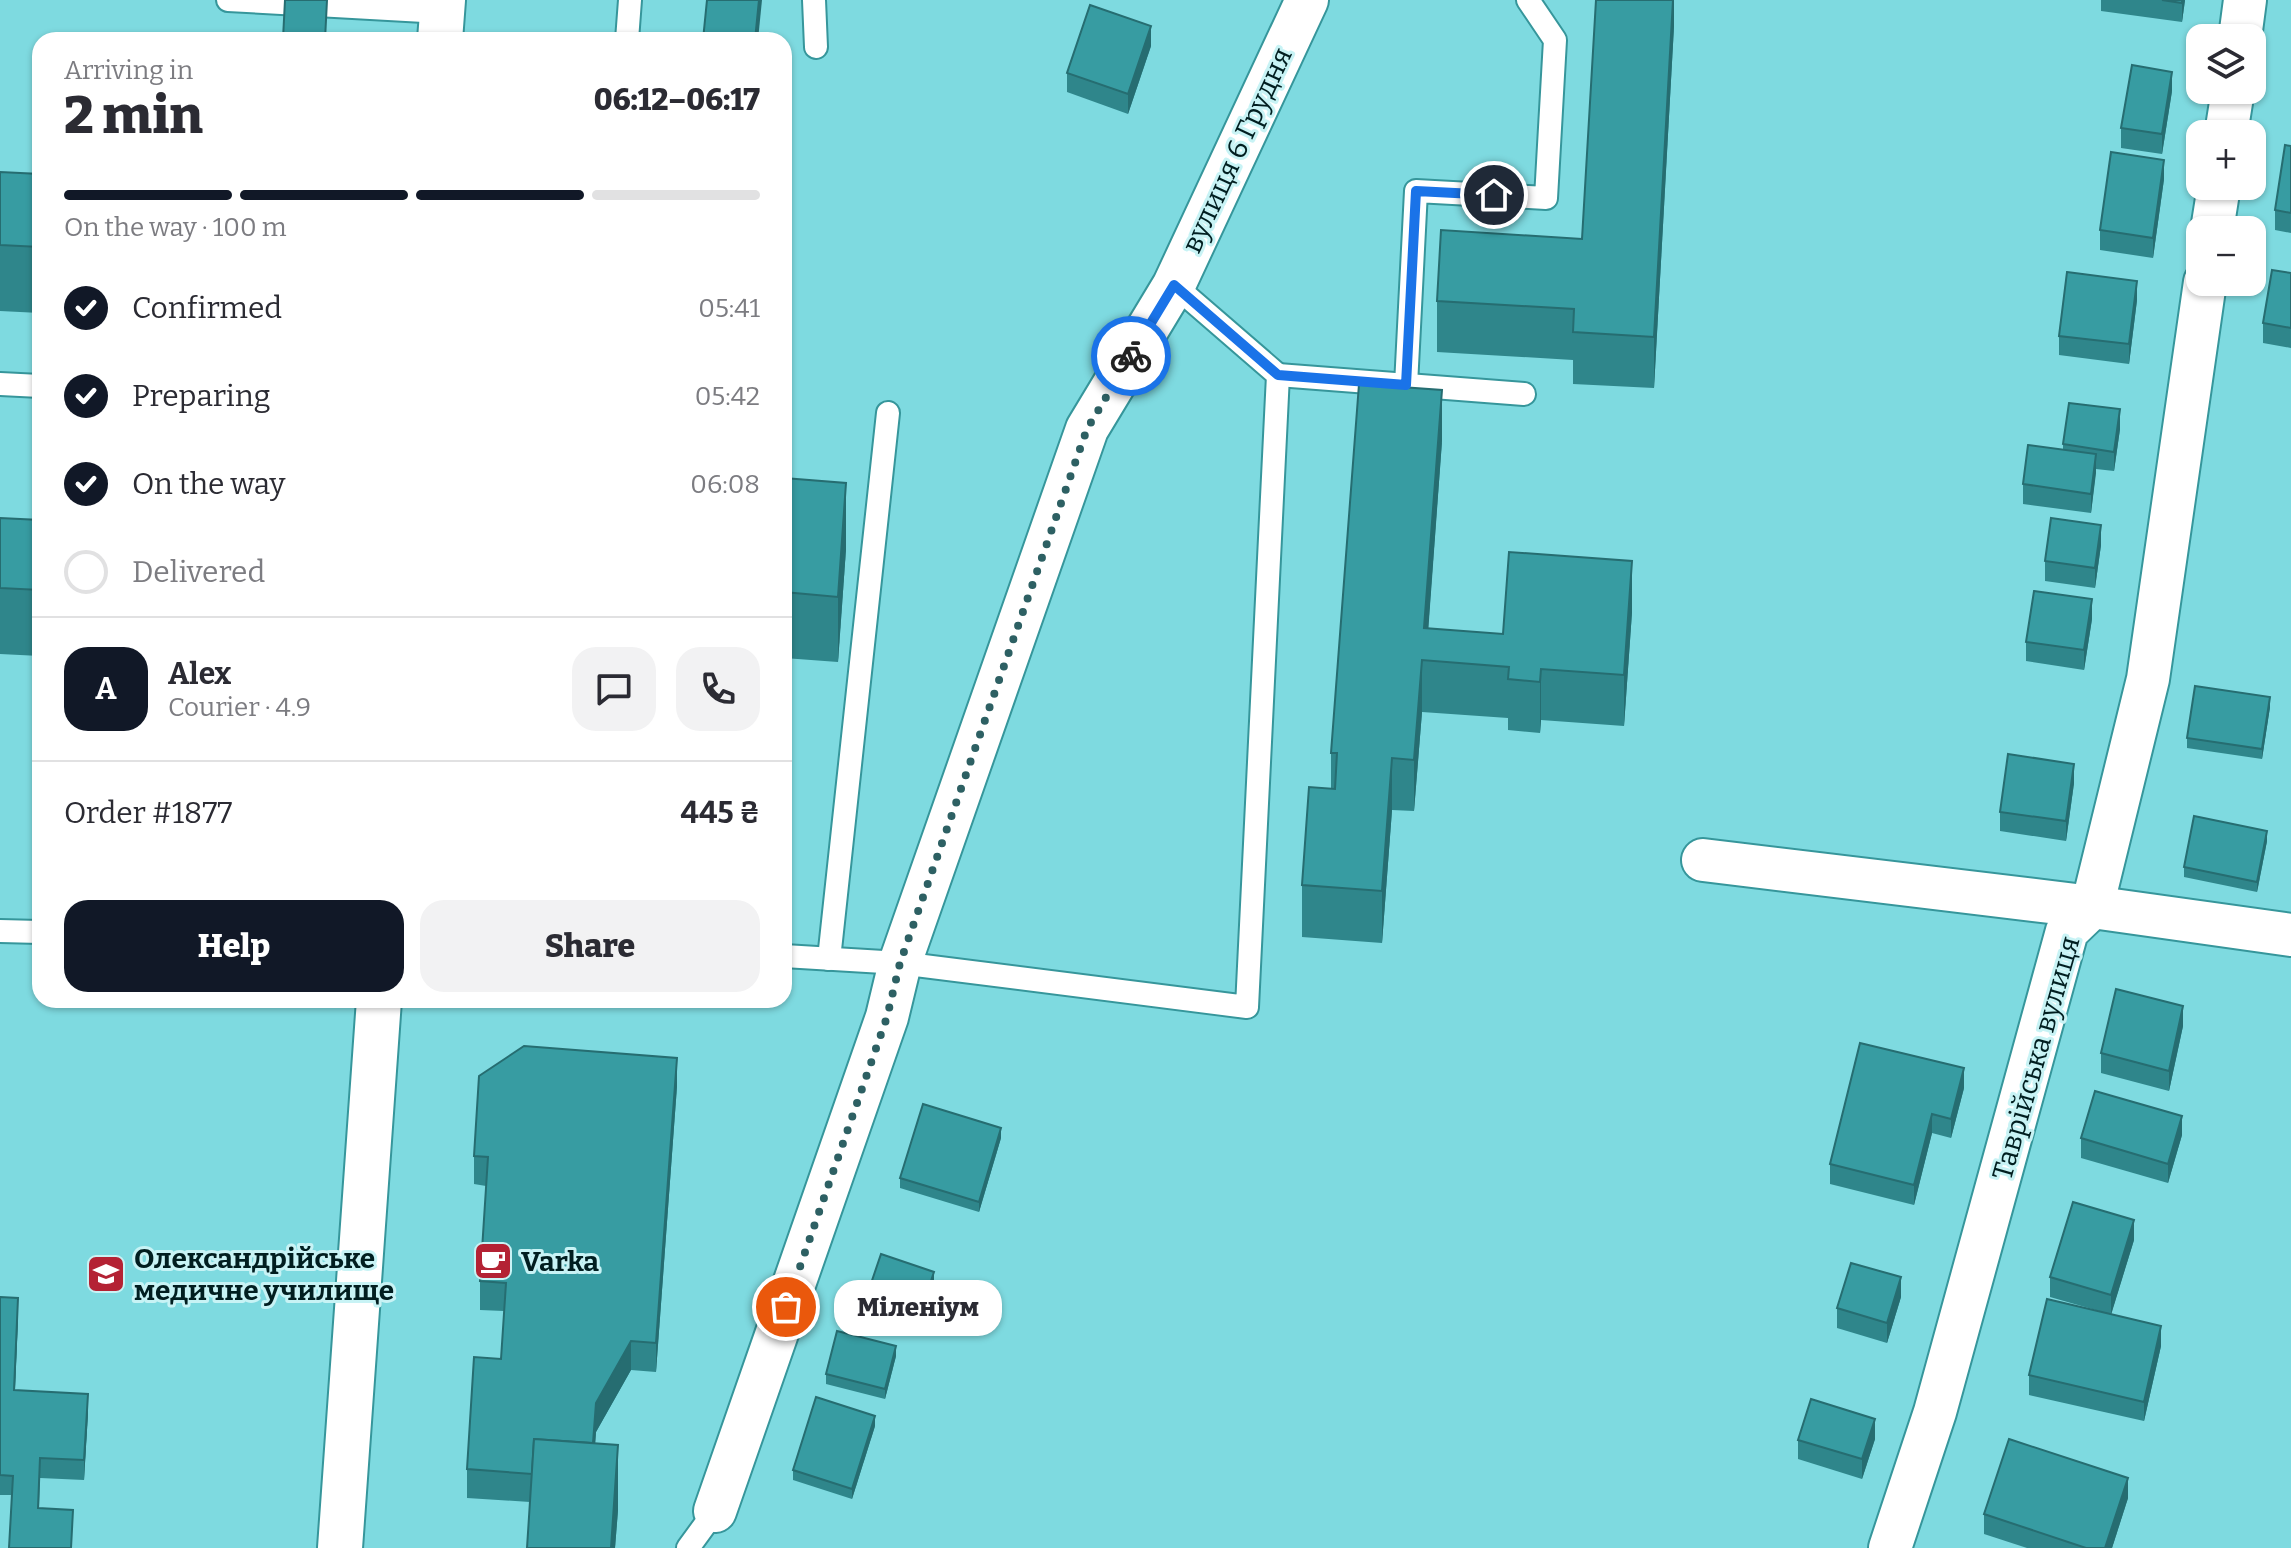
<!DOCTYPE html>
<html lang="en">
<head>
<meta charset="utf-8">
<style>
  :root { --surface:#fff; --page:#f2f2f3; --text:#2b2b33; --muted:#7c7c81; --line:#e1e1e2; --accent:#111827 }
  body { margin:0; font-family:Bitter,serif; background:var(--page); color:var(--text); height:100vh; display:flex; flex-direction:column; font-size:30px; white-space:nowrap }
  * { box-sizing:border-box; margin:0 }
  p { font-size:26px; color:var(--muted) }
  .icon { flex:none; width:44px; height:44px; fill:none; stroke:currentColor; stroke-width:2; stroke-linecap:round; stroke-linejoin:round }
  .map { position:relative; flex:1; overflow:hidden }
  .details { position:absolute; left:32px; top:32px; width:760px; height:976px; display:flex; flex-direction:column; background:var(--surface); border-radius:24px; box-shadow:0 2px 6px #0004 }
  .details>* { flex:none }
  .controls { position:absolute; left:2186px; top:24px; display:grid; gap:16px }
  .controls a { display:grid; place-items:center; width:80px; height:80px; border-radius:16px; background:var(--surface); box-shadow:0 2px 6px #0004; font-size:40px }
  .pin { position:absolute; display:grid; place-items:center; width:68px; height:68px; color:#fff; margin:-34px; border:4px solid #fff; border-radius:50%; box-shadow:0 2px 8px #0007 }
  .courier { position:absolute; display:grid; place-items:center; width:80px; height:80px; margin:-40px; border:6px solid #1a73e8; border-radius:50%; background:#fff; color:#222; box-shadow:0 2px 10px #0007 }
  .bubble { position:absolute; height:56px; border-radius:24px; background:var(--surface); box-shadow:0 2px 6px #0004; font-size:26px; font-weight:800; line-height:56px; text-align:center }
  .summary em { font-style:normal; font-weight:800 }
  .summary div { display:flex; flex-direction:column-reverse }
  .summary { display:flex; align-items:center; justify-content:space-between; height:136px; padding:0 32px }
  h1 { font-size:52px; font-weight:800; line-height:60px }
  .bar { display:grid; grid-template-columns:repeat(4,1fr); gap:12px 8px; align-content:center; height:96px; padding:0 32px }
  .bar i { height:10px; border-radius:6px; background:var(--line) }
  .bar .active { background:var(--accent) }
  .bar p { grid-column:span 4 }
  .line { display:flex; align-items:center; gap:20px; padding:0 32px; border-top:2px solid var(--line) }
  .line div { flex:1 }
  .round { display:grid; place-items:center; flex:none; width:84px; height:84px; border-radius:24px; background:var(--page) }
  ol { padding:0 32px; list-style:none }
  li { display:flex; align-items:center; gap:24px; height:88px }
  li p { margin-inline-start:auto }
  li .icon { padding:8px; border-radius:50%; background:var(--accent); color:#fff; stroke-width:4 }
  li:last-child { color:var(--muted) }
  li i { width:44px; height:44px; border:4px solid var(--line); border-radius:50% }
  .button { display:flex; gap:16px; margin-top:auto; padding:16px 32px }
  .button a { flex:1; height:92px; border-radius:24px; background:var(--accent); color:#fff; font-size:32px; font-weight:800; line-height:92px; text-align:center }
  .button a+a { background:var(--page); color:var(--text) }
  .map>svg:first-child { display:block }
</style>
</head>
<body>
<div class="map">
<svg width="2291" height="1548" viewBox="0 0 2291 1548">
  <rect width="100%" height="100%" fill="#7edae0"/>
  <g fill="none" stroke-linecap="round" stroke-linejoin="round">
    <defs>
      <g id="lane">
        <polyline points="228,0 442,12"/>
        <polyline points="814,0 816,47"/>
        <polyline points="627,40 630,0"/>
        <polyline points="1278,375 1524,394"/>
        <polyline points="0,384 40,386"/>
        <polyline points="1406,385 1416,191 1546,198 1555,40 1528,0"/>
        <polyline points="0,931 40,932"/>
        <polyline points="784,956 900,963 1247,1007 1278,375 1174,285"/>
        <polyline points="829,959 888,413"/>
        <polyline points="688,1548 715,1511"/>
      </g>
      <g id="street">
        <polyline points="2240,38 2245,0"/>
        <polyline points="2226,134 2233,90"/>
        <polyline points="2212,230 2219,186"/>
        <polyline points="1703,860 2092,907 2291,935"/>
        <polyline points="715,1511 887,1017 900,963 1087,429 1174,285 1307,0"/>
        <polyline points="1890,1548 1935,1412 2067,931 2092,907 2148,679 2205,282"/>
      </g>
      <g id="secondary">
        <polyline points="440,40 443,0"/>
        <polyline points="340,1548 379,1000"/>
      </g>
    </defs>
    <use href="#lane" stroke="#36969b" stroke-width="26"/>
    <use href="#street" stroke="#36969b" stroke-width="46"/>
    <use href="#secondary" stroke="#36969b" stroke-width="48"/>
    <use href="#lane" stroke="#fff" stroke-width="22"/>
    <use href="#street" stroke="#fff" stroke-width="42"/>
    <use href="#secondary" stroke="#fff" stroke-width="44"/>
  </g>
  <g fill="#2f868b">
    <polygon points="1674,0 1674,26 1654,388 1573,384 1573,360 1437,352 1437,301 1582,239"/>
    <polygon points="2101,0 2185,0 2182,22 2101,11"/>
    <polygon points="1151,46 1128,114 1067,92 1067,73"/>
    <polygon points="2172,91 2162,154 2121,148 2121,128"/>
    <polygon points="2291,146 2291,233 2275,230 2275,210"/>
    <polygon points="0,172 40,174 40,313 0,311"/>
    <polygon points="2164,179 2153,258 2100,250 2100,230"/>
    <polygon points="2291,273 2291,348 2263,343 2263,323"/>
    <polygon points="2137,300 2129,364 2059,355 2059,336"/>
    <polygon points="2120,429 2114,471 2096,469 2091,513 2023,504 2023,484 2063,449 2063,444"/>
    <polygon points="1442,441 1428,629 1503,634 1632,612 1624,726 1541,720 1540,733 1508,730 1508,718 1422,712 1414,811 1392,810 1382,943 1302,937 1302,885 1331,788 1331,753"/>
    <polygon points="784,478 846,549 838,662 784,658"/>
    <polygon points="0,518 40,520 40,656 0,654"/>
    <polygon points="2101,545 2095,588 2045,581 2045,561"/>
    <polygon points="2092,619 2084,670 2026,661 2026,642"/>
    <polygon points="2270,707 2262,759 2187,748 2187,738"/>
    <polygon points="2074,783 2066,841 2000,831 2000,812"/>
    <polygon points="2267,841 2257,892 2184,877 2184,867"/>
    <polygon points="2183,1026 2169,1091 2101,1073 2101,1053"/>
    <polygon points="677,1086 656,1372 631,1370 596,1432 595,1443 618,1510 615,1548 527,1548 530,1502 467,1498 467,1469 501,1359 504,1311 480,1310 480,1281 486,1186 474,1184 474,1156"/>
    <polygon points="1964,1088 1951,1138 1932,1133 1914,1205 1830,1184 1830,1164"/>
    <polygon points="2182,1135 2168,1183 2081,1158 2081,1138"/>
    <polygon points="1001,1138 979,1212 900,1188 900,1178"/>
    <polygon points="2134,1240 2111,1314 2161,1346 2144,1421 2029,1395 2029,1375 2099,1311 2050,1297 2050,1277"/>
    <polygon points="934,1282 916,1335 863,1317 863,1307"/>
    <polygon points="0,1297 18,1318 15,1390 88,1413 84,1480 40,1478 39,1508 73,1529 12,1495 0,1495"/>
    <polygon points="1901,1297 1887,1343 1837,1328 1837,1308"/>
    <polygon points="896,1356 885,1399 826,1384 826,1374"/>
    <polygon points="875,1426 852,1499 793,1480 793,1470"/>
    <polygon points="1875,1439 1862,1479 1798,1459 1798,1440"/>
    <polygon points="2128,1498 2112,1548 2027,1548 1984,1534 1984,1514"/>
  </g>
  <g fill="#266d71">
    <polygon points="759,0 762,0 758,40 755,40"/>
    <polygon points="1673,0 1674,0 1674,26 1654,388 1654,337"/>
    <polygon points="2182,0 2185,0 2182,22"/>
    <polygon points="1151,26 1151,46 1128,114 1128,94"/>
    <polygon points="2172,72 2172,91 2162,154 2162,134"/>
    <polygon points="2164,160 2164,179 2153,258 2153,238"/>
    <polygon points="2137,281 2137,300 2129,364 2129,344"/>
    <polygon points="1442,390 1442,441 1426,661 1424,628"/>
    <polygon points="2120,409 2120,429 2114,471 2114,452"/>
    <polygon points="2096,454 2096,473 2091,513 2091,494"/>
    <polygon points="846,483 846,549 838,662 838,597"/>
    <polygon points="2101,525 2101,545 2095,588 2095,568"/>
    <polygon points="1632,561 1632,612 1624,726 1624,675"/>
    <polygon points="2092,599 2092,619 2084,670 2084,650"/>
    <polygon points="1422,660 1422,712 1414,811 1414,760"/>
    <polygon points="1541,669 1541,720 1540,733 1540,682"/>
    <polygon points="2270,697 2270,707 2262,759 2262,749"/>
    <polygon points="1392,758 1392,810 1382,943 1382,891"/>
    <polygon points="2074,764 2074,783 2066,841 2066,821"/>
    <polygon points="2267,831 2267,841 2257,892 2257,882"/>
    <polygon points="2183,1006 2183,1026 2169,1091 2169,1071"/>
    <polygon points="677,1058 677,1086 656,1372 656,1343"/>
    <polygon points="1964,1068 1964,1088 1951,1138 1951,1119"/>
    <polygon points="1932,1114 1932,1133 1914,1205 1914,1185"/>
    <polygon points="2182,1116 2182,1135 2168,1183 2168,1164"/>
    <polygon points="1001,1128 1001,1138 979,1212 979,1202"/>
    <polygon points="2134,1220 2134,1240 2111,1315 2111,1295"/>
    <polygon points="934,1272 934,1282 916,1335 916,1325"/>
    <polygon points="1901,1277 1901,1297 1887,1343 1887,1323"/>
    <polygon points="18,1298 18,1318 14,1409 14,1390"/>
    <polygon points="2161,1326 2161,1346 2144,1421 2144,1402"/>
    <polygon points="631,1341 631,1370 596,1432 591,1507 591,1478 596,1403"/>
    <polygon points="896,1346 896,1356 885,1399 885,1389"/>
    <polygon points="88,1394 88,1413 84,1480 84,1460"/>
    <polygon points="875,1416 875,1426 852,1499 852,1489"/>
    <polygon points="1875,1419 1875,1439 1862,1479 1862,1459"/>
    <polygon points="618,1445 618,1510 615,1548 611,1548"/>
    <polygon points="2128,1478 2128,1498 2112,1548 2105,1548"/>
  </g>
  <g fill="#379ca2" stroke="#266d71" stroke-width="2">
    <polygon points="285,0 327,0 325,40 283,39"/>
    <polygon points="707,0 759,0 755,40 703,40"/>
    <polygon points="1596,0 1673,0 1654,337 1573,332 1574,309 1437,301 1441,230 1582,239"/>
    <polygon points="2162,0 2182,0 2182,3"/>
    <polygon points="1090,5 1151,26 1128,94 1067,73"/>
    <polygon points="2132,65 2172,72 2162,134 2121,128"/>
    <polygon points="2285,145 2291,146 2291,213 2275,210"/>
    <polygon points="2111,152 2164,160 2153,238 2100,230"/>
    <polygon points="0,172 40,174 40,247 0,245"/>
    <polygon points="2272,270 2291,273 2291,328 2263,323"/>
    <polygon points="2067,272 2137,281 2129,344 2059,336"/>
    <polygon points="1359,384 1442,390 1424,628 1503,634 1509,552 1632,561 1624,675 1541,669 1540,682 1508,679 1509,667 1422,660 1414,760 1392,758 1382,891 1302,885 1309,787 1335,789 1337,753 1331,753"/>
    <polygon points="2069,403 2120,409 2114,452 2063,444"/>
    <polygon points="2028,445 2096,454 2091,494 2023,484"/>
    <polygon points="784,478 846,483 838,597 784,592"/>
    <polygon points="0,518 40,520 40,590 0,588"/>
    <polygon points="2051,518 2101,525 2095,568 2045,561"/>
    <polygon points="2034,591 2092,599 2084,650 2026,642"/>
    <polygon points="2195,686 2270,697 2262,749 2187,738"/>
    <polygon points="2008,754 2074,764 2066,821 2000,812"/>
    <polygon points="2194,816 2267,831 2257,882 2184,867"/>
    <polygon points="2116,989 2183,1006 2169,1071 2101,1053"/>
    <polygon points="1860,1043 1964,1068 1951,1119 1932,1114 1914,1185 1830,1164"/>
    <polygon points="524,1046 677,1058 656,1343 631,1341 596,1403 593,1443 534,1439 532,1474 467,1469 474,1357 501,1359 506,1283 480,1281 488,1157 474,1156 479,1076"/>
    <polygon points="2095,1091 2182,1116 2168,1164 2081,1138"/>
    <polygon points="923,1104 1001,1128 979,1202 900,1178"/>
    <polygon points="2073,1202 2134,1220 2111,1295 2050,1277"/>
    <polygon points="881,1254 934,1272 916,1325 863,1307"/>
    <polygon points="1851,1263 1901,1277 1887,1323 1837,1308"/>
    <polygon points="0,1297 18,1298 14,1390 88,1394 84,1460 40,1458 38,1508 73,1510 71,1548 9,1548 13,1476 0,1475"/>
    <polygon points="2047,1299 2161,1326 2144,1402 2029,1375"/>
    <polygon points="837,1331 896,1346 885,1389 826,1374"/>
    <polygon points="816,1397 875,1416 852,1489 793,1470"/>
    <polygon points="1811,1399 1875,1419 1862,1459 1798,1440"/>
    <polygon points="534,1439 618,1445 611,1548 527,1548"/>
    <polygon points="2009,1439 2128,1478 2105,1548 2086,1548 1984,1514"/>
  </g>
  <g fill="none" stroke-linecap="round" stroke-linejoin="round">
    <polyline stroke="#2d6063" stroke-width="8" stroke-dasharray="0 14.4" points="786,1307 887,1017 900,963 1087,429 1131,356"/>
    <polyline stroke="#1a73e8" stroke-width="10" points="1131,356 1174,285 1278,375 1406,385 1416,191 1494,195"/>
  </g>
  <defs>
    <symbol id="cafe-square" viewBox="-11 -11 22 22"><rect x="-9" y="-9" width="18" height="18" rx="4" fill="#b42234" stroke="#c8f3f5"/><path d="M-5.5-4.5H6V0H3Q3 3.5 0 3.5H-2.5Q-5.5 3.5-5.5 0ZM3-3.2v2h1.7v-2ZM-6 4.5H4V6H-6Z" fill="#fff"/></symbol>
    <symbol id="university-square" viewBox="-11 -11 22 22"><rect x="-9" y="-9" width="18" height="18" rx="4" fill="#b42234" stroke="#c8f3f5"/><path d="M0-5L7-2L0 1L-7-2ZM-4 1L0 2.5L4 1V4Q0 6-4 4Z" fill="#fff"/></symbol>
  </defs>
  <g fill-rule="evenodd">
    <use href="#cafe-square" x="471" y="1239" width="44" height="44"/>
    <use href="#university-square" x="84" y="1252" width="44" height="44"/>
  </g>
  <g text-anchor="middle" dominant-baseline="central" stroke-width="6" stroke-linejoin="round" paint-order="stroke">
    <g font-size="28" fill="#011e20" stroke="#c8f3f5">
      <text transform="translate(1237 150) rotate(-65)">вулиця 6 Грудня</text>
      <text transform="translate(2036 1058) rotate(-74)">Таврійська вулиця</text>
    </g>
    <g font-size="28" font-weight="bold" fill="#011e20" stroke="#c8f3f5" text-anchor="start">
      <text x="134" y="1258">Олександрійське<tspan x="134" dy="32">медичне училище</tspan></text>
      <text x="521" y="1261">Varka</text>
    </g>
  </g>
</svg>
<div class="controls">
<a><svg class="icon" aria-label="layers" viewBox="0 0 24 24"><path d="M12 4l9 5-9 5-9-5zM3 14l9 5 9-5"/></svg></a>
<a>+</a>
<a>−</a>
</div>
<div class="pin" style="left:786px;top:1307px;background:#ea580c"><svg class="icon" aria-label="bag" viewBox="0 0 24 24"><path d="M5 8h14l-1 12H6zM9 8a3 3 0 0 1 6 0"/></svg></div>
<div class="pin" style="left:1494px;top:195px;background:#1f2937"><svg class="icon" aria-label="home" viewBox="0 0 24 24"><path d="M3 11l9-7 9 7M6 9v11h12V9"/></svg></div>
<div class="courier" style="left:1131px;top:356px"><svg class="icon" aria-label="bike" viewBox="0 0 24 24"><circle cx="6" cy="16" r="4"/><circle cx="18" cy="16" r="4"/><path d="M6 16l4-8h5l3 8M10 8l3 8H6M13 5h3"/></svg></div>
<div class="bubble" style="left:834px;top:1280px;width:168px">Міленіум</div>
<section class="details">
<div class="summary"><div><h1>2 min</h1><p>Arriving in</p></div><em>06:12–06:17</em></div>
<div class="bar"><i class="active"></i><i class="active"></i><i class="active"></i><i></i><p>On the way · 100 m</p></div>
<ol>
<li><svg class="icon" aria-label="check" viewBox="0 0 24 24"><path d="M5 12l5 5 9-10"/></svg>Confirmed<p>05:41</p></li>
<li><svg class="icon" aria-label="check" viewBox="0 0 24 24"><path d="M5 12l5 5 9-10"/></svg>Preparing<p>05:42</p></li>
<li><svg class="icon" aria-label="check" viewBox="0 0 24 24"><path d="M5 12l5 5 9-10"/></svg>On the way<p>06:08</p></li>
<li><i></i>Delivered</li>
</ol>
<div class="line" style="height:144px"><b class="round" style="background:var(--accent);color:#fff">A</b><div><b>Alex</b><p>Courier · 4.9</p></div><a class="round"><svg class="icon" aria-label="chat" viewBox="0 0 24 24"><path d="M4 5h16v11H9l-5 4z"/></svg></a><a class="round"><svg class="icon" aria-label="phone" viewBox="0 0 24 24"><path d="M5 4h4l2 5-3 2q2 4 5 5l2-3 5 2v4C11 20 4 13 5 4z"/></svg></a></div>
<div class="line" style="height:104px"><div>Order #1877</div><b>445 ₴</b></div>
<div class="button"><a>Help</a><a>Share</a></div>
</section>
</div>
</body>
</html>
